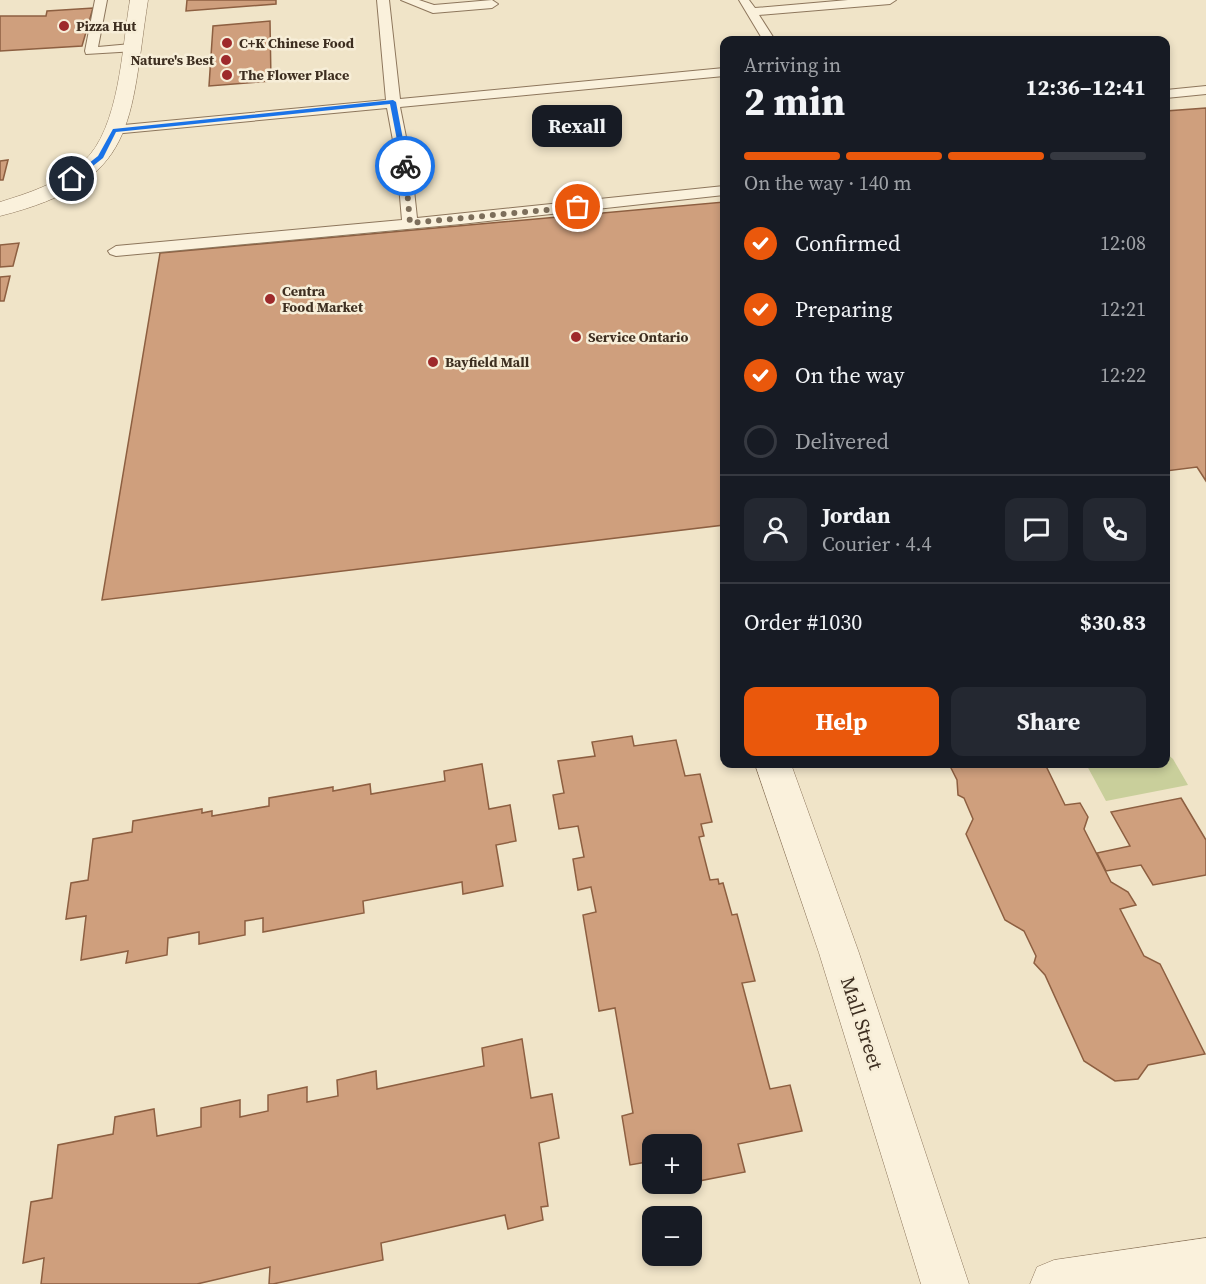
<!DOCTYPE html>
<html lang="en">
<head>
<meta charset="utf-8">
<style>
  :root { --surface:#171b24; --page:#242831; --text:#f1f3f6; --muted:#9ea1a6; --line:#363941; --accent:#ea580c }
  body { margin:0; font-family:"Source Serif 4",serif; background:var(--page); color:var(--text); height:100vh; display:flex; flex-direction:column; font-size:22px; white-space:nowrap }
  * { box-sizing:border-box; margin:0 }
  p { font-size:20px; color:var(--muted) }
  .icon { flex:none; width:33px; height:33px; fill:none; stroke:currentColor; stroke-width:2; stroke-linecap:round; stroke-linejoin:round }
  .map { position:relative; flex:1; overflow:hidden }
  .details { position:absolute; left:720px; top:36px; width:450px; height:732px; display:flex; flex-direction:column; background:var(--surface); border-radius:12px; box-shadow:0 3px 9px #0003 }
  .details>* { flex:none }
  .buttons { position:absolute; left:642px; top:1134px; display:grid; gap:12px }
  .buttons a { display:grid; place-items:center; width:60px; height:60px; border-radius:12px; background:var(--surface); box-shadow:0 3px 9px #0003; font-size:30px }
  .pin { position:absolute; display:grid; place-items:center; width:51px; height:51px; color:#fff; margin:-26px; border:3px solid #fff; border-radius:50%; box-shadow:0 2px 6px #0007 }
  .courier { position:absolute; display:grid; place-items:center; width:60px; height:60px; margin:-30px; border:4px solid #1a73e8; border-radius:50%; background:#fff; color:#222; box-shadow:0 2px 8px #0007 }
  .bubble { position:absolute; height:42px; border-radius:12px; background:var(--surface); box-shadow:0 3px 9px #0003; font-size:20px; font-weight:700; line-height:42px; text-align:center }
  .overview em { font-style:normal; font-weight:700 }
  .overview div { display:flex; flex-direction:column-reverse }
  .overview { display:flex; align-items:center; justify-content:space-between; height:102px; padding:0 24px }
  h1 { font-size:39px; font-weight:700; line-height:45px }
  .bar { display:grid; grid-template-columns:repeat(4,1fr); gap:9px 6px; align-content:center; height:72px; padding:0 24px }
  .bar i { height:8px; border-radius:4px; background:var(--line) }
  .bar .on { background:var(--accent) }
  .bar p { grid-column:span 4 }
  .line { display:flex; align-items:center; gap:15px; padding:0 24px; border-top:2px solid var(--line) }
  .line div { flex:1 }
  .round { display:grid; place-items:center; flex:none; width:63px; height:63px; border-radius:12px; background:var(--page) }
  ol { padding:0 24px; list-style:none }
  li { display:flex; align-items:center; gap:18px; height:66px }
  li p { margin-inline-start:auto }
  li .icon { padding:6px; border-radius:50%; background:var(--accent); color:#fff; stroke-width:4 }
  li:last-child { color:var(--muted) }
  li i { width:33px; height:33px; border:3px solid var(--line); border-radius:50% }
  .cta { display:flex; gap:12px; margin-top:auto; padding:12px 24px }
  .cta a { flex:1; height:69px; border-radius:12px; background:var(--accent); color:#fff; font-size:24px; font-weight:700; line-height:69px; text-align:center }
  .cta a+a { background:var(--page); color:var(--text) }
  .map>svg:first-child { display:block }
</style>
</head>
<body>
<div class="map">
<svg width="1206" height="1284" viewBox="0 0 1206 1284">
  <rect width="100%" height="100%" fill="#f0e4c8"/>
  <polygon fill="#c9cf9b" points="1166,753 1173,759 1188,785 1106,801 1086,764 1166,764"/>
  <g fill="#cf9f7d" stroke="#8d5f41" stroke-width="1.5">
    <polygon points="187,0 276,0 276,4 186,11"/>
    <polygon points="93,8 82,46 0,51 0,16 46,16 47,11"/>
    <polygon points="270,21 271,81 209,86 213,26"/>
    <polygon points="1206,108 1206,481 1197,467 1166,471 1166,111"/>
    <polygon points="8,160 3,180 0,180 0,161"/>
    <polygon points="724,202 724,525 102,600 160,253"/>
    <polygon points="19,243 13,266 0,267 0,245"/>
    <polygon points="10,276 4,301 0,301 0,277"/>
    <polygon points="632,736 634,746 676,740 685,776 700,774 712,822 701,824 704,836 699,837 710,880 718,879 719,884 723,883 732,915 737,914 755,981 742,983 770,1089 790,1085 802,1131 738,1144 745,1172 694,1182 692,1144 652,1144 652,1161 630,1165 622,1116 633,1113 615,1008 599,1011 583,915 596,912 591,887 578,890 573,859 584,857 578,826 559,829 553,795 564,793 558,761 595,756 592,742"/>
    <polygon points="482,764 489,809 510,805 516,841 496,845 503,886 463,894 462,882 363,901 364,913 263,932 263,918 245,921 245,935 199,944 199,932 168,938 167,955 126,963 128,951 81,960 86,916 66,919 71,883 88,880 93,839 132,832 133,821 202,809 202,813 212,811 212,816 269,806 269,798 333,787 333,791 370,784 371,794 445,781 444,771"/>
    <polygon points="949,764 1047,764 1046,766 1065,805 1080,803 1088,817 1084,829 1111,882 1128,892 1136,905 1120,909 1144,956 1160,964 1205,1054 1148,1065 1138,1079 1115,1081 1084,1061 1045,975 1034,963 1036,956 1024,931 1005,920 966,834 973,819 964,798 958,795 957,780"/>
    <polygon points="1181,798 1206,840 1206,875 1153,885 1141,865 1106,871 1097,853 1130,846 1111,812"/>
    <polygon points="522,1039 531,1098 552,1094 559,1138 539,1143 548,1206 541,1207 543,1220 508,1229 505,1215 381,1243 383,1260 273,1284 269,1284 270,1267 197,1284 41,1284 44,1258 23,1263 31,1202 52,1198 58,1145 113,1134 115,1117 154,1109 157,1136 201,1127 201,1108 240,1100 240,1117 268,1111 268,1095 307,1087 307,1102 338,1096 337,1080 376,1071 377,1089 484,1066 482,1048"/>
  </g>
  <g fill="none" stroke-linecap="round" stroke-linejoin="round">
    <defs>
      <g id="service">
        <polygon points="95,0 107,0 98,47 131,44 136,45 137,48 136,51 86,54 85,51"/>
        <polygon points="377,0 389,0 400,99 724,68 724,76 400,107 411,162 417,218 724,186 724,195 461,224 116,256 110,254 108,251 116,246 402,220 397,162 387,108 113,134 106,130 113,126 386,100"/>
        <polygon points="401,0 419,0 434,5 492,0 498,4 492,8 433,13"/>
        <polygon points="739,0 749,0 755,8 848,0 896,0 890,4 759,15 775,40 763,40"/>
        <polygon points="1206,86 1206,94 1166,98 1166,90"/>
      </g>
      <g id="minor">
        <path d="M 130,0 L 148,0 C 129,123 139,181 0,216 L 0,202 C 29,193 60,183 83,162 C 120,129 122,46 130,0 Z"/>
        <polygon points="755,764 791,764 859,953 969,1284 921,1284 819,953"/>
      </g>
      <polygon id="tertiary" points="1206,1238 1206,1284 1030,1284 1037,1267 1054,1260"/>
    </defs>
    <use href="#service" stroke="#8d765c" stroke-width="2"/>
    <use href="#minor" stroke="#8d765c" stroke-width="1"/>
    <use href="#tertiary" stroke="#8d765c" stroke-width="1"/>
    <use href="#service" fill="#faf1dc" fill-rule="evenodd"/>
    <use href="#minor" fill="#faf1dc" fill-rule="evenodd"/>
    <use href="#tertiary" fill="#faf1dc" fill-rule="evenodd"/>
  </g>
  <polygon fill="#1a73e8" points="393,100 396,102 408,166 405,168 402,166 390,104 116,132 103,158 74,181 69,179 98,156 113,129"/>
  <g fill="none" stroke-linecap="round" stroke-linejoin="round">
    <polyline stroke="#7c6e5b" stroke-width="6" stroke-dasharray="0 10.8" points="405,166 410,223 578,207"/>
  </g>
  <g fill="#9e2a2b" stroke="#f7eed8" stroke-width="2">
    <circle cx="64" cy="26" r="6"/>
    <circle cx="227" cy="43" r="6"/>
    <circle cx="226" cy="60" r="6"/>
    <circle cx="227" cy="75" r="6"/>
    <circle cx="270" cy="299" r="6"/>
    <circle cx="576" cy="337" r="6"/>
    <circle cx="433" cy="362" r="6"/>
  </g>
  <g text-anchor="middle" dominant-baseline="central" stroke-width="5" stroke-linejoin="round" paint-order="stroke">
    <g font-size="14" font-weight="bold" fill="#3d2e20" stroke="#f7eed8" text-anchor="start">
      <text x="76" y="26">Pizza Hut</text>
      <text x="239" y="43">C+K Chinese Food</text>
      <text x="214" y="60" text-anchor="end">Nature's Best</text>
      <text x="239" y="75">The Flower Place</text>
      <text x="282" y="291">Centra<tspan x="282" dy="16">Food Market</tspan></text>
      <text x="588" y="337">Service Ontario</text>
      <text x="445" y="362">Bayfield Mall</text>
    </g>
    <g font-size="20" fill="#3d2e20" stroke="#f7eed8">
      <text transform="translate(862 1023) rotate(72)">Mall Street</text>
    </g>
  </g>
</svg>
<div class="buttons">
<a>+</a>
<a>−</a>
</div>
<div class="pin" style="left:578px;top:207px;background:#ea580c"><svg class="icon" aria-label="bag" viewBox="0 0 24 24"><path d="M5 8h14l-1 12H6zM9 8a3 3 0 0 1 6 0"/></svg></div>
<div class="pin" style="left:72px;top:179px;background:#1f2937"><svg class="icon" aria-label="home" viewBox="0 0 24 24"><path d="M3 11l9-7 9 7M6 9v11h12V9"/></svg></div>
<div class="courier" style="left:405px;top:166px"><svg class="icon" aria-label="bike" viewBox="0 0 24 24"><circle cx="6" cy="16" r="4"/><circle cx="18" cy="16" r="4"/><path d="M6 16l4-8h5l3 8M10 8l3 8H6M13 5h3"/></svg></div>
<div class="bubble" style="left:532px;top:105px;width:90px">Rexall</div>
<section class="details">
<div class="overview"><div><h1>2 min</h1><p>Arriving in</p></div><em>12:36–12:41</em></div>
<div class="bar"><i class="on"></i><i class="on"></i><i class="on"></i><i></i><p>On the way · 140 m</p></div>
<ol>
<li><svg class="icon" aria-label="check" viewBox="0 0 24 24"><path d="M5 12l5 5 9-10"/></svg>Confirmed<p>12:08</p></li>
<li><svg class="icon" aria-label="check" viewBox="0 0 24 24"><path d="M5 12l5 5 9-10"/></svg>Preparing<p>12:21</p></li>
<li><svg class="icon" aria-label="check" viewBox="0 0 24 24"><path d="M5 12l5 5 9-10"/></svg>On the way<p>12:22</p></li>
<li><i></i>Delivered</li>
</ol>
<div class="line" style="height:108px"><a class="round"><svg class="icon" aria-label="person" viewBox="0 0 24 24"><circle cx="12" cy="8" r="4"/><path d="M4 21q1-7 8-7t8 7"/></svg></a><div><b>Jordan</b><p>Courier · 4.4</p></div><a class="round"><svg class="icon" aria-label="chat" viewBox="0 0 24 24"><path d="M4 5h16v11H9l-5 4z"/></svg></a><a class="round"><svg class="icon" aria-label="phone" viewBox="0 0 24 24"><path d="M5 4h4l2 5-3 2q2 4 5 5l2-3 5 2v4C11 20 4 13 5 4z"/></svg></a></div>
<div class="line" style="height:78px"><div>Order #1030</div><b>$30.83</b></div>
<div class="cta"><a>Help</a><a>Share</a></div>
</section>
</div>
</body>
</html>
